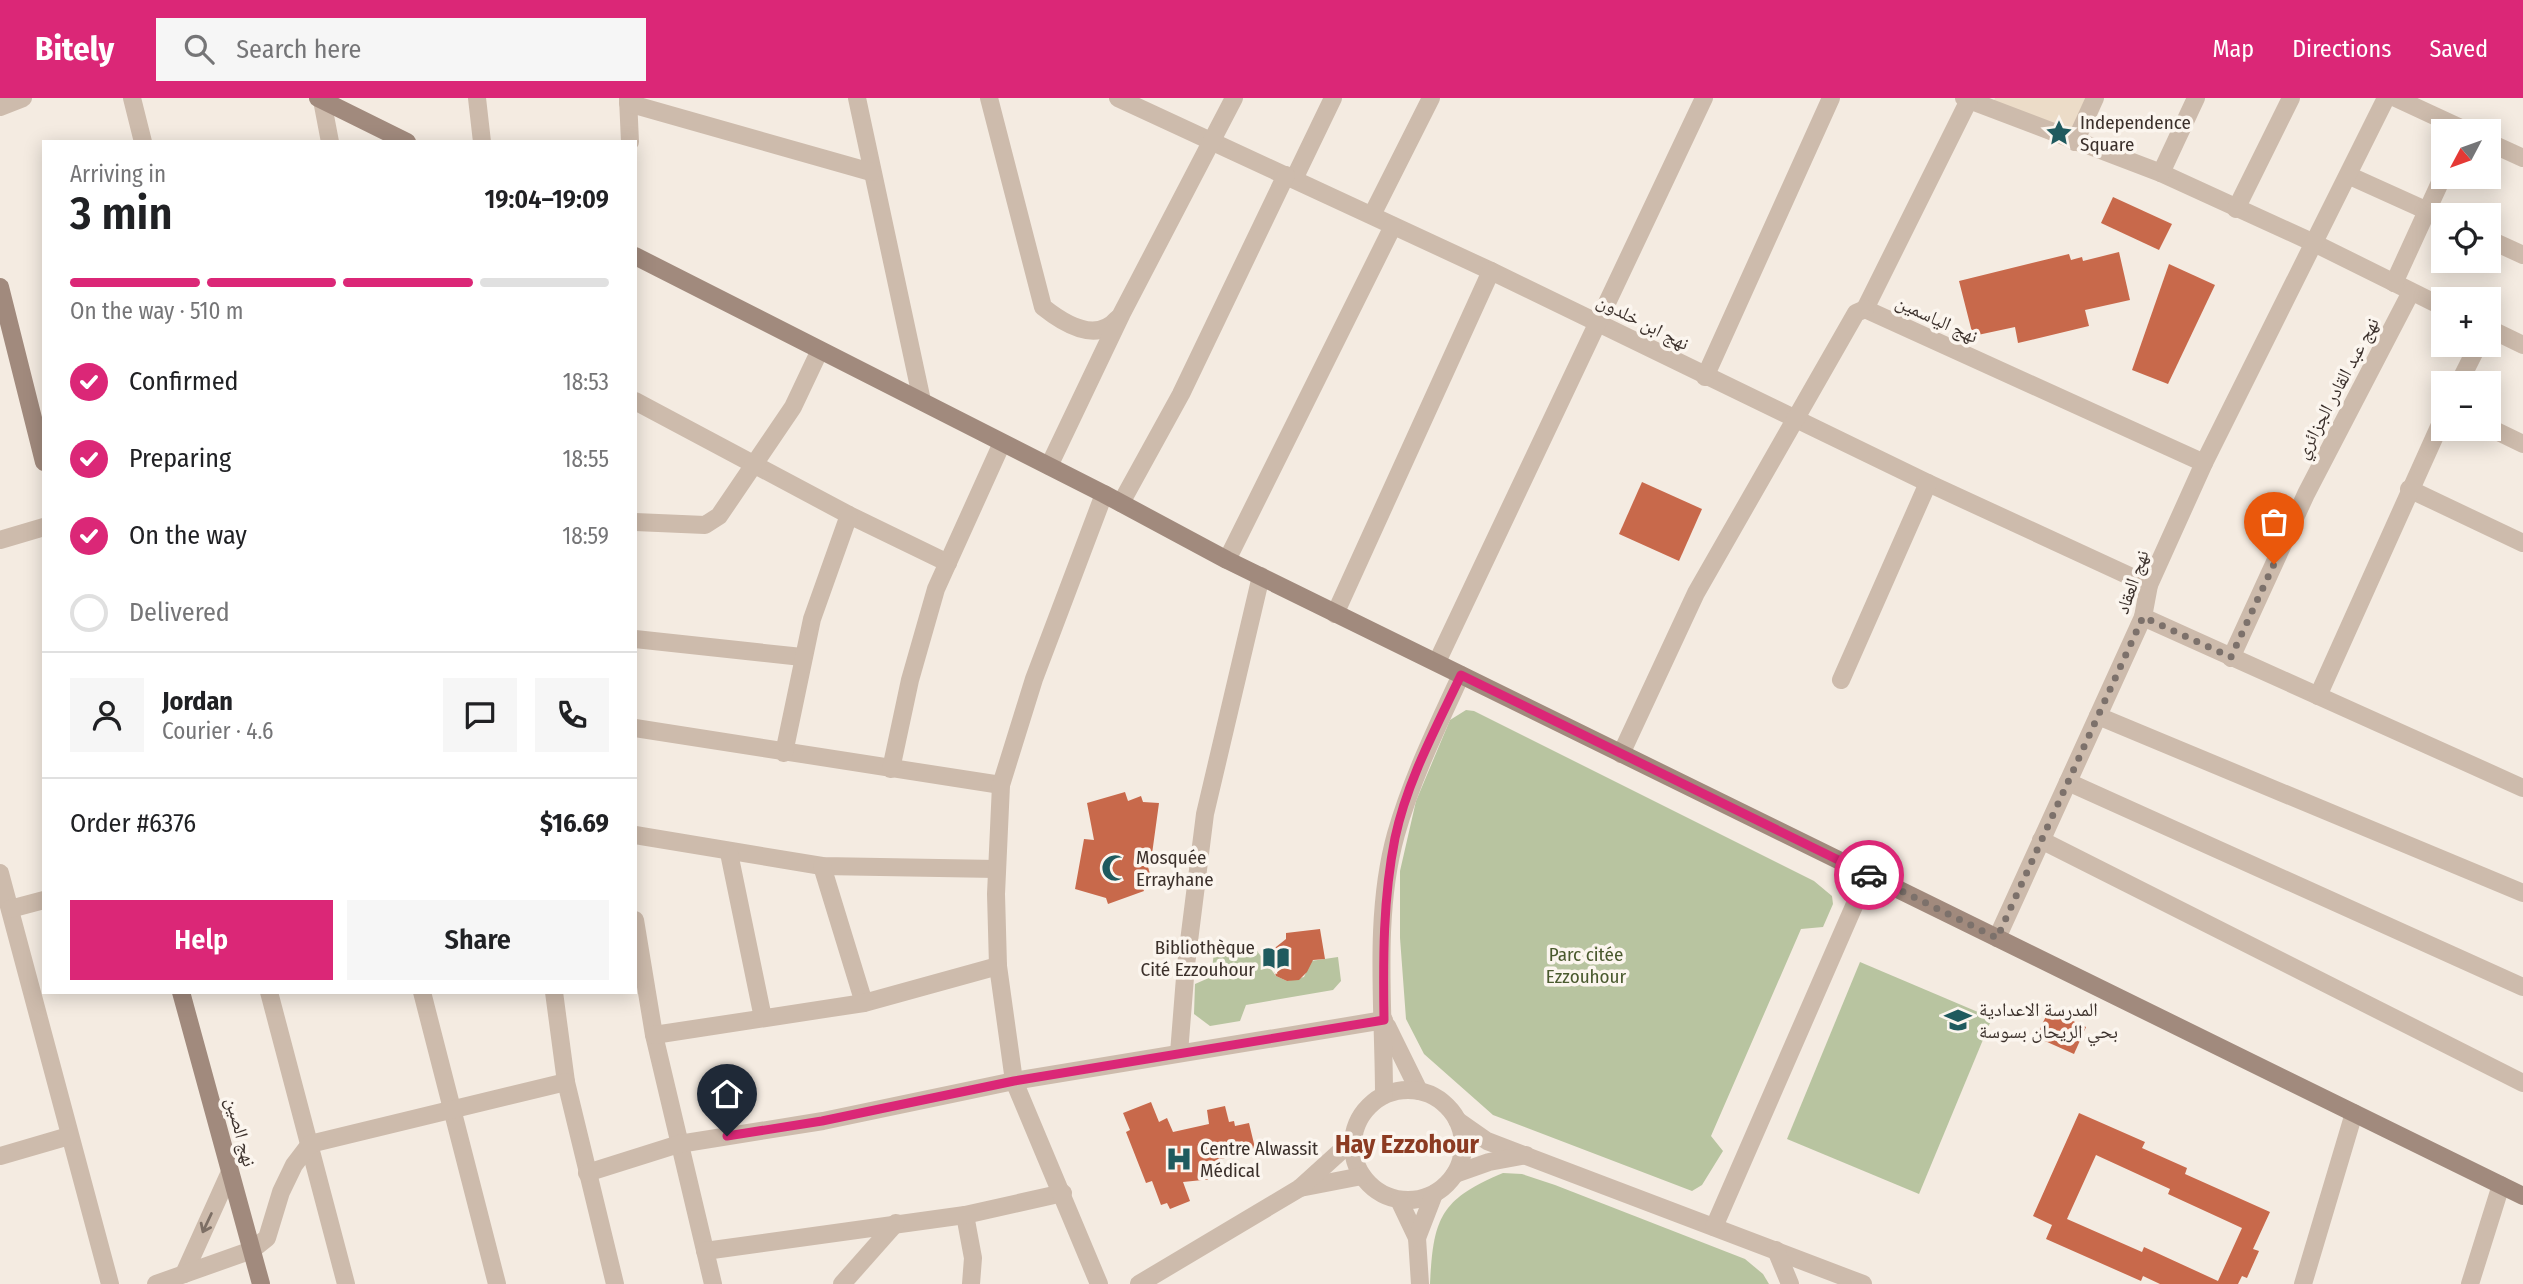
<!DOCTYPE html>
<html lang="en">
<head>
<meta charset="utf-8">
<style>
  :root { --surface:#fff; --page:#f6f6f6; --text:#202124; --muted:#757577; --line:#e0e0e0; --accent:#db2777 }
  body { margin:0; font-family:"Fira Sans Condensed","Noto Naskh Arabic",sans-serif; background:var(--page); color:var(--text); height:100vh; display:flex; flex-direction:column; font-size:26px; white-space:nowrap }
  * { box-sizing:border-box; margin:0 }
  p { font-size:23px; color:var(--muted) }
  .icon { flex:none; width:38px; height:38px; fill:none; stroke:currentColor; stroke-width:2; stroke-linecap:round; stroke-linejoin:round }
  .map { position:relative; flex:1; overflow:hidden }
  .sheet { position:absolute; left:42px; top:42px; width:595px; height:854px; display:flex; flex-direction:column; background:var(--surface); border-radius:0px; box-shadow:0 4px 18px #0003 }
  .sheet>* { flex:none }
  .needle { width:46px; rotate:229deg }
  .controls { position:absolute; left:2431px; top:21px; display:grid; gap:14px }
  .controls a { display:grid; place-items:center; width:70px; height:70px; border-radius:0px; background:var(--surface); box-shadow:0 4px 18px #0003; font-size:35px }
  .pin { position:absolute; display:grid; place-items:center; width:60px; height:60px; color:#fff; margin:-72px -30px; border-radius:50% 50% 50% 0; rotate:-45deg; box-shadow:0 0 7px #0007 }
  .pin .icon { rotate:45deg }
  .courier { position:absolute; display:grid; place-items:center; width:70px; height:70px; margin:-35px; border:5px solid #db2777; border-radius:50%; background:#fff; color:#222; box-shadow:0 2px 9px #0007 }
  .headline em { font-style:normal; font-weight:600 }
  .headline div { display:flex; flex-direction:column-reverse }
  .headline { display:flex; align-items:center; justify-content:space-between; height:119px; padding:0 28px }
  h1 { font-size:46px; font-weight:600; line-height:52px }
  .bar { display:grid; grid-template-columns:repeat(4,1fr); gap:10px 7px; align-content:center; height:84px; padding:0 28px }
  .bar i { height:9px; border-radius:5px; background:var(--line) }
  .bar .current { background:var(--accent) }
  .bar p { grid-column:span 4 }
  .line { display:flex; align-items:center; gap:18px; padding:0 28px; border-top:2px solid var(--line) }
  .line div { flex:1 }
  .round { display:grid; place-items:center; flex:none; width:74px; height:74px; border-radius:0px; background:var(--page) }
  ol { padding:0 28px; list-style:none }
  li { display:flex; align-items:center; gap:21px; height:77px }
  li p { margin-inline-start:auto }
  li .icon { padding:7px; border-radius:50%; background:var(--accent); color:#fff; stroke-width:4 }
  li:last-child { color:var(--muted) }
  li i { width:38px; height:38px; border:4px solid var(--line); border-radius:50% }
  .button { display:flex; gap:14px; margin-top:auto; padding:14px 28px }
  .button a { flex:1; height:80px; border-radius:0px; background:var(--accent); color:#fff; font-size:28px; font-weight:600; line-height:80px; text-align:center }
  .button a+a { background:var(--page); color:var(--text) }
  header { display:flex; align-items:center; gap:42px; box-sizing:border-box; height:98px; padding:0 35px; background:var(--accent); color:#fff }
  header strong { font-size:33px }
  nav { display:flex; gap:38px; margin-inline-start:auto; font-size:24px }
  .search { width:490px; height:63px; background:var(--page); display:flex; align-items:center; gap:18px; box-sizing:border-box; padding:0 24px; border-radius:0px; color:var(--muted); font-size:26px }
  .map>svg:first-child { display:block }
</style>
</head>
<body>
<header>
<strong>Bitely</strong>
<div class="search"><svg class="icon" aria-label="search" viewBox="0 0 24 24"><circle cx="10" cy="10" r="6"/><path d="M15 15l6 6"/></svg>Search here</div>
<nav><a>Map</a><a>Directions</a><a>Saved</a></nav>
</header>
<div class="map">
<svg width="2523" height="1186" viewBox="0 0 2523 1186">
  <rect width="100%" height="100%" fill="#f4ebe1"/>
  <g fill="#b8c4a0">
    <polygon points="1466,612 1474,613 1814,783 1832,798 1833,806 1823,829 1801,831 1711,1038 1723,1053 1702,1087 1692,1093 1493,1017 1424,956 1406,921 1400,840 1400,773 1416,703 1450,622"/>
    <polygon points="1215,846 1257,853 1276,878 1287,883 1304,879 1311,863 1338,859 1341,883 1333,892 1246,907 1240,923 1210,928 1194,916 1195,886 1211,879"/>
    <polygon points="1860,864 1992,920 1919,1096 1787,1041"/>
    <path d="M 1503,1075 L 1522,1076 L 1555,1087 L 1745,1161 L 1763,1176 L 1769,1186 L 1430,1186 C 1433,1121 1440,1101 1503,1075 Z"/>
  </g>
  <polygon fill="#ecdcc8" points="1995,0 2103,0 2078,54 1987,16"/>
  <g fill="#c8694b" fill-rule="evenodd">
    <polygon points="2113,99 2172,126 2159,152 2101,125"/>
    <polygon points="2119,154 2130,202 2085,212 2089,228 2018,245 2015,229 1973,238 1959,183 2069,156 2071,162 2082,159 2083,163"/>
    <polygon points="2169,166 2215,187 2168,286 2132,272"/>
    <polygon points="1642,384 1702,411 1679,463 1619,436"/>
    <polygon points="1125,694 1128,703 1141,698 1143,704 1159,705 1152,756 1145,759 1151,779 1140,783 1144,793 1108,806 1106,800 1075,791 1084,741 1094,742 1087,705"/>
    <polygon points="1320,831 1325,861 1313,862 1307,874 1299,882 1287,883 1276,878 1270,860 1276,849 1286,841 1286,835"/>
    <polygon points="2049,912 2086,929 2074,956 2036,939"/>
    <polygon points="1151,1004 1159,1024 1167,1020 1173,1034 1209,1026 1207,1012 1225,1008 1229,1024 1234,1023 1235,1028 1249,1025 1256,1054 1220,1061 1222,1080 1183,1084 1190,1103 1170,1111 1167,1105 1161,1107 1152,1083 1146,1085 1126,1034 1130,1032 1123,1015"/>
    <path d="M 2079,1015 L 2145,1044 L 2142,1050 L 2187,1070 L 2185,1076 L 2270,1114 L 2253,1151 L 2259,1153 L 2247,1180 L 2242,1178 L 2238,1186 L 2160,1186 L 2143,1178 L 2141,1183 L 2046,1141 L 2052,1127 L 2033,1118 ZM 2096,1057 L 2170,1091 L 2168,1096 L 2242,1130 L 2218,1183 L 2144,1149 L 2142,1154 L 2067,1121 Z"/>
  </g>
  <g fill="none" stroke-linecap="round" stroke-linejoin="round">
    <g stroke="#cdbbac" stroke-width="18">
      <polyline points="132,0 143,44"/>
      <polyline points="477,0 482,44"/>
      <polyline points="628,0 630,44"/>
      <polyline points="857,0 922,303"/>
      <path d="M 989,0 L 1043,209 C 1063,225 1096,246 1117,221"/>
      <polyline points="1118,0 1491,173 1928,385 2149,487"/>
      <polyline points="1964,0 2161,75 2314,145 2443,209"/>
      <polyline points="2396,0 2467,33"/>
      <polyline points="322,2 330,44"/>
      <polyline points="1969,2 1865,211 2204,365"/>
      <polyline points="628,5 871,74"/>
      <polyline points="0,9 23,0"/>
      <polyline points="2075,44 2095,0"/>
      <polyline points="2488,44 2523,60"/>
      <polyline points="2161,75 2196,0"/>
      <polyline points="2350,78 2443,120"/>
      <polyline points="1294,81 1333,0"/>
      <polyline points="2236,111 2291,0"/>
      <polyline points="1372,117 1431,0"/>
      <polyline points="2488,141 2523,157"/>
      <polyline points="2394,185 2443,78"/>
      <polyline points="2488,230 2523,247"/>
      <polyline points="1705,279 1831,0"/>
      <polyline points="2459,285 2478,247"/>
      <polyline points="635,303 849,417 948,465"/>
      <polyline points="2488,329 2523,346"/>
      <polyline points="1049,368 1122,215 1234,0"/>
      <polyline points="2409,391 2523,445"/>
      <polyline points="1121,405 1181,296 1286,77"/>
      <polyline points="635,424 705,427 719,418 793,309 819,254"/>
      <polyline points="0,442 44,429"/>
      <polyline points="1227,462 1393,128"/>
      <polyline points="1335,516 1491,173"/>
      <polyline points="2143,519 2523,690"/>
      <polyline points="635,541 802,559"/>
      <polyline points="2231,560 2306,396 2411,194"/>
      <polyline points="1437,564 1704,0"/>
      <polyline points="1841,582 1928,385"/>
      <polyline points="2318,598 2443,320"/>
      <polyline points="2098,618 2523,795"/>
      <polyline points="635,630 1001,687"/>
      <polyline points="784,655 812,521 849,417"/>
      <polyline points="1621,656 1696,495 1856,215 1865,211"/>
      <polyline points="891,671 910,582 936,491 1002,345"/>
      <polyline points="2068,684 2523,889"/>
      <polyline points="635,737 822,768 997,771"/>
      <polyline points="2041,742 2523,985"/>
      <polyline points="729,755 763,920"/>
      <polyline points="822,768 864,905"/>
      <polyline points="0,775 110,1186"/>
      <polyline points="10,811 44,802"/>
      <polyline points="635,822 654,937 713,1186"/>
      <polyline points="1997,840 2143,519 2149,487 2204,365 2386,0"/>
      <polyline points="269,894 346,1186"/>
      <polyline points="422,894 497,1186"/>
      <polyline points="554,894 566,984 615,1186"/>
      <polyline points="1387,928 1419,993"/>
      <polyline points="654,937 864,905 998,868"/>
      <polyline points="1179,955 1186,867 1205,716 1261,478"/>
      <circle cx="1408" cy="1047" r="55"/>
      <path d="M 1384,997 C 1384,912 1373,818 1396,736 C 1412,680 1437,629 1461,577"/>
      <polyline points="1457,1022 1487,1043 1863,1186"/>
      <polyline points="0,1058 69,1038"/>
      <polyline points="587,1075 679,1046 823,1023 1014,983 1384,922"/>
      <polyline points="1455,1076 1489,1064 1526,1057"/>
      <polyline points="1300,1090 1362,1078"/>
      <polyline points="1399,1102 1417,1140 1420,1186"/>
      <polyline points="965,1117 973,1160 971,1186"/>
      <polyline points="1714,1129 1868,776"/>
      <polyline points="1417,1140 1434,1096"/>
      <polyline points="1776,1152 1790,1186"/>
      <polyline points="705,1153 965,1117 1063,1095"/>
      <polyline points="184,1176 230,1074"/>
      <polyline points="156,1186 252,1152 267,1140 281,1094 294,1067 310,1046 566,984"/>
      <polyline points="842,1186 896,1125"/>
      <polyline points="1099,1186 1014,983 998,868 996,796 1001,687 1034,581 1104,396"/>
      <polyline points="1139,1186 1300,1090 1353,1042"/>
      <polyline points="2303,1186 2354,1015"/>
      <polyline points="2470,1186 2501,1087"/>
    </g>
    <g stroke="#a18a7d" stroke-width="18">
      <polyline points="318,0 407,44"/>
      <polyline points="635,158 1104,396 1227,462 2523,1098"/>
      <polyline points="0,189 44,364"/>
      <polyline points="181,894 261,1186"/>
    </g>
  </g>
  <defs><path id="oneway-shaft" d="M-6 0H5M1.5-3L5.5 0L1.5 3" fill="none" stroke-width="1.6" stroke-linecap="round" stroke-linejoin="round" transform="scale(1.75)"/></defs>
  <use stroke="#7d6f65" href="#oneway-shaft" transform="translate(207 1125) rotate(115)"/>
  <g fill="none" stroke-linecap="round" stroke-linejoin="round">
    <polyline stroke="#7c716b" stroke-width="7" stroke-dasharray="0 12.6" points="1869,777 1997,840 2143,519 2231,559 2274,466"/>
    <path stroke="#db2777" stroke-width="9" d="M 727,1038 L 822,1023 L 1014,983 L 1384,922 C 1383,861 1383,800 1395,740 C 1407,683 1436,630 1461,577 L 1869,777"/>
  </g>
  <defs>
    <symbol id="sight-bare" viewBox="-9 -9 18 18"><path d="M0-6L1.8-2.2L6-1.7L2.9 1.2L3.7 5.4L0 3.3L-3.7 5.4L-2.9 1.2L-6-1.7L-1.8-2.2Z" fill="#1f5a5e" stroke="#fbf5ee" stroke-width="2.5" paint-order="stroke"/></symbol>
    <symbol id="mosque-bare" viewBox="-9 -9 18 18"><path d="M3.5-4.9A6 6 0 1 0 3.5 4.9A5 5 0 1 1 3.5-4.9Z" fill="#1f5a5e" stroke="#fbf5ee" stroke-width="2.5" paint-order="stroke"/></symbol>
    <symbol id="library-bare" viewBox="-9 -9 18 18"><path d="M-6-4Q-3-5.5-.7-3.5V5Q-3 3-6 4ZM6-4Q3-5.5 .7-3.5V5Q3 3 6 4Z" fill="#1f5a5e" stroke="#fbf5ee" stroke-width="2.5" paint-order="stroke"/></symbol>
    <symbol id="school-bare" viewBox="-9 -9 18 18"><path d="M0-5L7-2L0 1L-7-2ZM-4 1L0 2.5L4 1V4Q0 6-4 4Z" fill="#1f5a5e" stroke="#fbf5ee" stroke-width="2.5" paint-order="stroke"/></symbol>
    <symbol id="hospital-bare" viewBox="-9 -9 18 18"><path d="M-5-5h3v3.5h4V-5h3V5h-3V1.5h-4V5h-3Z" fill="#1f5a5e" stroke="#fbf5ee" stroke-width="2.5" paint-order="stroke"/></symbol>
  </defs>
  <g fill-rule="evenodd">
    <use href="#sight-bare" x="2040" y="16" width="38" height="38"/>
    <use href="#mosque-bare" x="1096" y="751" width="38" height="38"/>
    <use href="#library-bare" x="1257" y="841" width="38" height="38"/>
    <use href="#school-bare" x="1939" y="903" width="38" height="38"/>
    <use href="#hospital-bare" x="1160" y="1042" width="38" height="38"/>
  </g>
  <g text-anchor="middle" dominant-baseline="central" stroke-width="7" stroke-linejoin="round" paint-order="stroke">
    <g font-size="19" fill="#3b302b" stroke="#fbf5ee" text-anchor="start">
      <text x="2080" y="24">Independence<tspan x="2080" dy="22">Square</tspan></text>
      <text x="1136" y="759">Mosquée<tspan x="1136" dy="22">Errayhane</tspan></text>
      <text x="1255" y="849" text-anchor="end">Bibliothèque<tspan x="1255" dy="22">Cité Ezzouhour</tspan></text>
      <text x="1979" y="911">المدرسة الاعدادية<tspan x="1979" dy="22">بحي الريحان بسوسة</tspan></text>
      <text x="1200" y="1050">Centre Alwassit<tspan x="1200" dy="22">Médical</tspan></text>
    </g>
    <g font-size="19" fill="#3b302b" stroke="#fbf5ee">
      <text transform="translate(1937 221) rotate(25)">نهج الياسمين</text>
      <text transform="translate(1643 224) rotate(27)">نهج ابن خلدون</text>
      <text transform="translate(2337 290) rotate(-62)">نهج عبد القادر الجزائري</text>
      <text transform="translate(2132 484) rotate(-71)">نهج العقاد</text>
      <text transform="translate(241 1034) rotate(75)">نهج الصين</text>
    </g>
    <g font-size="19" fill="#4a5a2e" stroke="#fbf5ee">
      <text x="1586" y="856">Parc citée<tspan x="1586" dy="22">Ezzouhour</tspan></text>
    </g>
    <g font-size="26" font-weight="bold" fill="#8c3b22" stroke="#fbf5ee">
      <text x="1407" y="1046">Hay Ezzohour</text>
    </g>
  </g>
</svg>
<div class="controls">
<a><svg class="needle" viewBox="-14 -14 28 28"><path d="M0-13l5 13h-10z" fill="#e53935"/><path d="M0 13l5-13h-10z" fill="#757577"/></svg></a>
<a><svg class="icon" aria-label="locate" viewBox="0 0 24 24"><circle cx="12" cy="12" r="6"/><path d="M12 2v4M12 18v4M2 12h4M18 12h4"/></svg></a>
<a>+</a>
<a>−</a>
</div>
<div class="pin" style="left:2274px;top:466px;background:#ea580c"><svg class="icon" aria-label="bag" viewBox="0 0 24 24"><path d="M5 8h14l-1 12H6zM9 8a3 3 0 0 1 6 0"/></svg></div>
<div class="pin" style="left:727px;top:1038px;background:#1f2937"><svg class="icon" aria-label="home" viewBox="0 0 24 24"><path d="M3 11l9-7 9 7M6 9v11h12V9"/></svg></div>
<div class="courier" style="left:1869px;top:777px"><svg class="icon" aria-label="car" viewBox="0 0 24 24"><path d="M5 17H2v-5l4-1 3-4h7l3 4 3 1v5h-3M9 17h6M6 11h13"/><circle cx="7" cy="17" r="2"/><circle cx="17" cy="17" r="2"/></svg></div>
<section class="sheet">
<div class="headline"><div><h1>3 min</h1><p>Arriving in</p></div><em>19:04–19:09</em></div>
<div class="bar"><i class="current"></i><i class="current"></i><i class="current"></i><i></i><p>On the way · 510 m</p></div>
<ol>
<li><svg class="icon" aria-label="check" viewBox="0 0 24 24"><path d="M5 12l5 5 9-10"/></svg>Confirmed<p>18:53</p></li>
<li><svg class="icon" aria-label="check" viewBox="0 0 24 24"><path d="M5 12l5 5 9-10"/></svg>Preparing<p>18:55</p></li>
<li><svg class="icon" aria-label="check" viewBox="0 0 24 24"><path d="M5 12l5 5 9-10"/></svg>On the way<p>18:59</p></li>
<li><i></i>Delivered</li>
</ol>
<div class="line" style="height:126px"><a class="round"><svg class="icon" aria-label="person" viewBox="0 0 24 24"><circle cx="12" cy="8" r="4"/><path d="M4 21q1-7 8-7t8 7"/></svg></a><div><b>Jordan</b><p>Courier · 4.6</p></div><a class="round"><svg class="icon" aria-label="chat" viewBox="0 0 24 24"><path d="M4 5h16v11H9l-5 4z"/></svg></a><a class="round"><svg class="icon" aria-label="phone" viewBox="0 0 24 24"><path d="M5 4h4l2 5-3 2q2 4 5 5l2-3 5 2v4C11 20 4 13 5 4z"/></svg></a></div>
<div class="line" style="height:91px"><div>Order #6376</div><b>$16.69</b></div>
<div class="button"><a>Help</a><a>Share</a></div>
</section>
</div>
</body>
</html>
